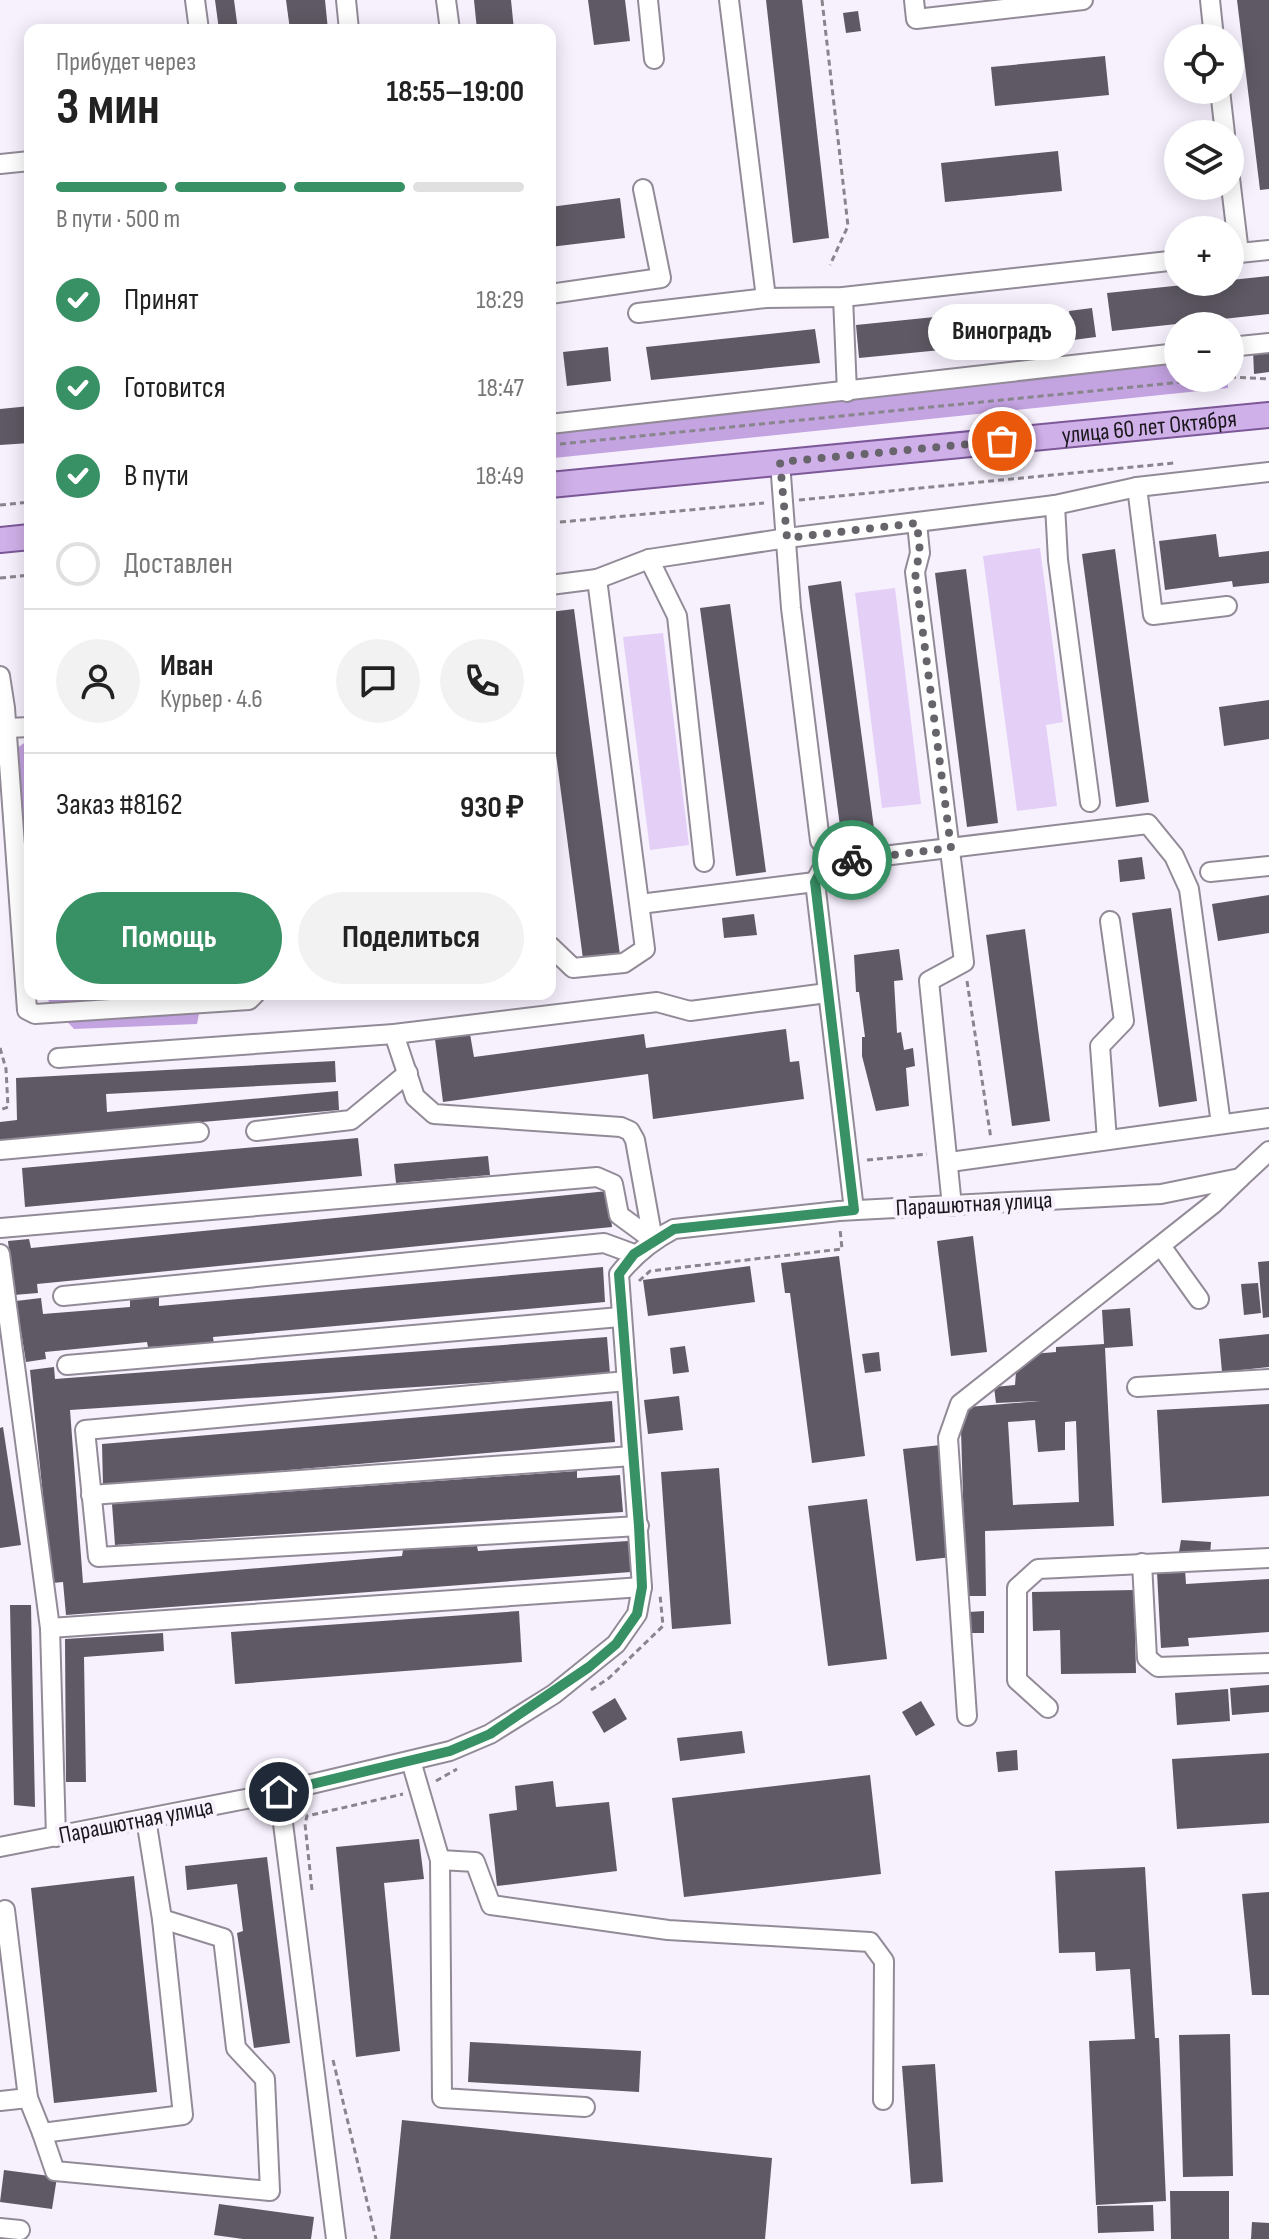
<!DOCTYPE html>
<html lang="ru">
<head>
<meta charset="utf-8">
<style>
  :root { --surface:#fff; --page:#f2f2f2; --text:#222; --muted:#767676; --line:#e0e0e0; --accent:#389065 }
  body { margin:0; font-family:"Sofia Sans Condensed",sans-serif; background:var(--page); color:var(--text); height:100vh; display:flex; flex-direction:column; font-size:30px; white-space:nowrap }
  * { box-sizing:border-box; margin:0 }
  p { font-size:26px; color:var(--muted) }
  .icon { flex:none; width:44px; height:44px; fill:none; stroke:currentColor; stroke-width:2; stroke-linecap:round; stroke-linejoin:round }
  .map { position:relative; flex:1; overflow:hidden }
  .drawer { position:absolute; left:24px; top:24px; width:532px; height:976px; display:flex; flex-direction:column; background:var(--surface); border-radius:16px; box-shadow:0 4px 20px #0003 }
  .drawer>* { flex:none }
  .controls { position:absolute; left:1164px; top:24px; display:grid; gap:16px }
  .controls a { display:grid; place-items:center; width:80px; height:80px; border-radius:50%; background:var(--surface); box-shadow:0 4px 20px #0003; font-size:40px }
  .pin { position:absolute; display:grid; place-items:center; width:68px; height:68px; color:#fff; margin:-34px; border:4px solid #fff; border-radius:50%; box-shadow:0 2px 8px #0007 }
  .courier { position:absolute; display:grid; place-items:center; width:80px; height:80px; margin:-40px; border:6px solid #389065; border-radius:50%; background:#fff; color:#222; box-shadow:0 2px 10px #0007 }
  .bubble { position:absolute; height:56px; border-radius:28px; background:var(--surface); box-shadow:0 4px 20px #0003; font-size:26px; font-weight:700; line-height:56px; text-align:center }
  .head em { font-style:normal; font-weight:700 }
  .head div { display:flex; flex-direction:column-reverse }
  .head { display:flex; align-items:center; justify-content:space-between; height:136px; padding:0 32px }
  h1 { font-size:52px; font-weight:700; line-height:60px }
  .bar { display:grid; grid-template-columns:repeat(4,1fr); gap:12px 8px; align-content:center; height:96px; padding:0 32px }
  .bar i { height:10px; border-radius:6px; background:var(--line) }
  .bar .active { background:var(--accent) }
  .bar p { grid-column:span 4 }
  .line { display:flex; align-items:center; gap:20px; padding:0 32px; border-top:2px solid var(--line) }
  .line div { flex:1 }
  .round { display:grid; place-items:center; flex:none; width:84px; height:84px; border-radius:42px; background:var(--page) }
  ol { padding:0 32px; list-style:none }
  li { display:flex; align-items:center; gap:24px; height:88px }
  li p { margin-inline-start:auto }
  li .icon { padding:8px; border-radius:50%; background:var(--accent); color:#fff; stroke-width:4 }
  li:last-child { color:var(--muted) }
  li i { width:44px; height:44px; border:4px solid var(--line); border-radius:50% }
  .cta { display:flex; gap:16px; margin-top:auto; padding:16px 32px }
  .cta a { flex:1; height:92px; border-radius:48px; background:var(--accent); color:#fff; font-size:32px; font-weight:700; line-height:92px; text-align:center }
  .cta a+a { background:var(--page); color:var(--text) }
  .map>svg:first-child { display:block }
</style>
</head>
<body>
<div class="map">
<svg width="1269" height="2239" viewBox="0 0 1269 2239">
  <rect width="100%" height="100%" fill="#f7f1fe"/>
  <g fill="#e4cff7">
    <polygon points="1040,548 1063,722 1046,725 1057,806 1017,811 983,556"/>
    <polygon points="895,588 921,804 882,808 855,593"/>
    <polygon points="663,633 689,845 650,850 623,637"/>
  </g>
  <g fill="#c4a3e1">
    <polygon points="1178,363 1178,378 1227,378 1228,388 554,458 551,433"/>
    <polygon points="30,739 30,817 24,820 18,808 17,748"/>
    <polygon points="46,994 229,994 200,1009 197,1024 74,1029 49,1002"/>
  </g>
  <g fill="#5e5964" fill-rule="evenodd">
    <polygon points="215,0 234,0 238,30 219,30"/>
    <polygon points="286,0 325,0 328,30 290,30"/>
    <polygon points="474,0 511,0 514,30 477,30"/>
    <polygon points="588,0 625,0 630,41 594,45"/>
    <polygon points="766,0 802,0 829,238 793,243"/>
    <polygon points="1237,0 1269,0 1269,189 1260,190"/>
    <polygon points="858,11 861,31 846,33 843,13"/>
    <polygon points="1105,56 1109,95 995,106 991,67"/>
    <polygon points="1058,151 1062,191 945,202 941,163"/>
    <polygon points="620,198 625,238 550,247 550,207"/>
    <polygon points="1269,276 1269,314 1112,331 1107,293"/>
    <polygon points="1051,305 1055,339 859,358 856,325"/>
    <polygon points="1092,308 1096,337 1073,340 1069,311"/>
    <polygon points="815,329 820,363 651,380 646,347"/>
    <polygon points="608,347 611,381 567,386 563,352"/>
    <polygon points="1269,348 1269,372 1254,374 1253,350"/>
    <polygon points="30,406 30,443 0,445 0,409"/>
    <polygon points="1216,534 1219,557 1269,551 1269,583 1233,587 1232,581 1165,590 1159,541"/>
    <polygon points="1115,549 1149,802 1116,807 1082,554"/>
    <polygon points="966,569 998,823 967,827 935,573"/>
    <polygon points="841,581 875,836 842,841 808,586"/>
    <polygon points="730,604 766,872 736,876 700,608"/>
    <polygon points="574,609 620,955 583,959 550,709 550,612"/>
    <polygon points="1269,700 1269,739 1224,746 1219,707"/>
    <polygon points="1142,857 1145,879 1120,882 1118,860"/>
    <polygon points="1269,895 1269,933 1218,941 1212,904"/>
    <polygon points="1171,908 1197,1101 1159,1107 1132,913"/>
    <polygon points="754,914 757,935 724,938 722,918"/>
    <polygon points="1025,929 1050,1121 1012,1126 986,935"/>
    <polygon points="899,949 903,980 894,981 897,1033 901,1032 904,1050 913,1048 915,1066 906,1068 909,1106 876,1111 862,1056 862,1037 865,1037 859,992 856,992 854,955"/>
    <polygon points="786,1029 790,1062 799,1061 804,1099 653,1119 648,1074 443,1102 435,1039 470,1034 474,1057 644,1034 646,1048"/>
    <polygon points="335,1061 336,1082 106,1094 107,1112 338,1091 339,1110 0,1140 0,1122 17,1120 16,1078"/>
    <polygon points="358,1138 362,1176 25,1207 22,1168"/>
    <polygon points="488,1156 490,1175 396,1183 394,1164"/>
    <polygon points="608,1191 612,1227 37,1284 38,1293 14,1295 8,1241 29,1239 31,1248"/>
    <polygon points="973,1236 987,1352 951,1356 937,1241"/>
    <polygon points="839,1256 865,1456 812,1463 790,1293 785,1293 781,1263"/>
    <polygon points="1269,1261 1269,1317 1263,1318 1258,1262"/>
    <polygon points="750,1266 755,1302 648,1316 643,1280"/>
    <polygon points="603,1267 605,1302 213,1337 214,1344 148,1347 147,1342 45,1352 46,1359 26,1362 16,1301 41,1298 43,1314 130,1307 130,1299 159,1297 159,1306"/>
    <polygon points="1258,1283 1261,1313 1244,1315 1241,1284"/>
    <path d="M 1130,1308 L 1133,1346 L 1105,1348 L 1114,1526 L 985,1531 L 986,1596 L 966,1596 L 961,1430 L 968,1407 L 1040,1401 L 996,1403 L 994,1387 L 1015,1385 L 1016,1372 L 1032,1354 L 1056,1352 L 1056,1347 L 1104,1344 L 1102,1310 ZM 1035,1420 L 1038,1452 L 1065,1450 L 1065,1422 L 1076,1421 L 1079,1502 L 1013,1505 L 1008,1422 Z"/>
    <polygon points="1269,1334 1269,1367 1222,1372 1219,1339"/>
    <polygon points="607,1337 610,1374 70,1410 83,1583 402,1556 403,1550 477,1546 478,1551 628,1541 631,1572 66,1615 63,1582 52,1583 30,1370 54,1367 55,1379"/>
    <polygon points="685,1346 689,1372 673,1374 670,1348"/>
    <polygon points="879,1352 881,1371 865,1373 862,1354"/>
    <polygon points="679,1396 683,1430 648,1434 644,1400"/>
    <polygon points="612,1401 615,1442 103,1486 102,1444"/>
    <polygon points="1269,1404 1269,1496 1162,1503 1157,1410"/>
    <polygon points="3,1427 21,1545 0,1548 0,1428"/>
    <polygon points="941,1445 952,1557 916,1561 903,1449"/>
    <polygon points="719,1468 731,1624 672,1629 661,1472"/>
    <polygon points="577,1471 577,1478 620,1475 623,1512 115,1545 112,1504"/>
    <polygon points="867,1499 887,1659 828,1666 808,1506"/>
    <polygon points="1181,1540 1211,1542 1210,1555 1179,1552"/>
    <polygon points="1185,1569 1186,1584 1269,1579 1269,1632 1188,1638 1189,1646 1161,1648 1157,1572"/>
    <polygon points="1134,1590 1136,1673 1061,1674 1060,1630 1033,1631 1032,1592"/>
    <polygon points="10,1605 31,1605 35,1807 14,1805"/>
    <polygon points="519,1611 522,1662 235,1684 231,1632"/>
    <polygon points="984,1611 984,1633 969,1633 969,1612"/>
    <polygon points="163,1633 164,1651 84,1657 86,1782 66,1782 65,1639"/>
    <polygon points="1269,1685 1269,1712 1232,1715 1230,1688"/>
    <polygon points="1228,1689 1230,1721 1177,1725 1175,1693"/>
    <polygon points="615,1698 627,1719 604,1733 592,1712"/>
    <polygon points="921,1701 935,1725 916,1736 902,1712"/>
    <polygon points="742,1731 745,1753 680,1761 677,1738"/>
    <polygon points="1017,1750 1018,1770 998,1772 996,1752"/>
    <polygon points="1269,1753 1269,1823 1177,1829 1172,1759"/>
    <polygon points="870,1775 881,1874 684,1897 672,1798"/>
    <polygon points="553,1781 556,1807 609,1802 617,1871 497,1886 489,1814 517,1810 515,1786"/>
    <polygon points="419,1839 424,1879 384,1883 400,2051 356,2057 336,1847"/>
    <polygon points="267,1857 290,2043 254,2048 237,1933 243,1931 237,1884 187,1890 185,1866"/>
    <polygon points="1145,1867 1155,2038 1159,2038 1166,2201 1096,2205 1089,2041 1135,2039 1130,1969 1096,1971 1095,1952 1059,1953 1055,1871"/>
    <polygon points="134,1876 157,2092 54,2103 31,1888"/>
    <polygon points="1269,1892 1269,1995 1252,1995 1242,1894"/>
    <polygon points="1230,2034 1233,2176 1183,2177 1179,2035"/>
    <polygon points="470,2042 641,2051 639,2092 468,2082"/>
    <polygon points="935,2064 943,2182 911,2184 902,2066"/>
    <polygon points="402,2120 772,2158 765,2239 390,2239"/>
    <polygon points="4,2170 57,2177 52,2209 0,2202"/>
    <polygon points="1170,2191 1229,2191 1229,2239 1171,2239"/>
    <polygon points="219,2204 314,2217 311,2239 243,2239 214,2235"/>
    <polygon points="1153,2205 1154,2231 1098,2233 1097,2206"/>
    <polygon points="1252,2222 1269,2223 1269,2239 1251,2239"/>
  </g>
  <g fill="none" stroke-linecap="round" stroke-linejoin="round">
    <defs>
      <g id="minor">
        <polyline points="195,0 199,30"/>
        <polyline points="346,0 349,30"/>
        <polyline points="446,0 450,30"/>
        <polyline points="648,0 654,59"/>
        <polyline points="729,0 766,298"/>
        <polyline points="914,0 916,19 1083,0"/>
        <polyline points="1210,0 1214,38"/>
        <polyline points="1220,90 1225,134"/>
        <polyline points="0,164 30,161"/>
        <polyline points="1230,178 1239,253"/>
        <polyline points="1230,254 1269,250"/>
        <polyline points="550,294 661,278 643,189"/>
        <polyline points="843,297 847,392"/>
        <polyline points="638,313 766,298 843,297 1178,260"/>
        <polyline points="1230,347 1269,343"/>
        <polyline points="550,424 1178,353"/>
        <polyline points="780,462 791,608 820,841"/>
        <polyline points="1137,487 1153,615 1227,606"/>
        <polyline points="1055,505 1058,560 1090,802"/>
        <polyline points="917,523 920,553 915,572 964,962 929,981 952,1206"/>
        <polyline points="649,559 677,616 704,862"/>
        <polyline points="550,585 597,579 649,559 787,538 1055,505 1137,487 1269,472"/>
        <polyline points="0,676 5,708 27,1010 35,1014 249,1000 255,994"/>
        <polyline points="7,728 30,727"/>
        <polyline points="1210,872 1269,866"/>
        <polyline points="640,904 815,882"/>
        <polyline points="550,946 573,968 624,963 645,949 597,579"/>
        <polyline points="394,1034 415,1097 434,1114 621,1127 630,1131 635,1140 653,1240"/>
        <polyline points="58,1058 394,1034 657,1002 690,1011 827,993"/>
        <polyline points="256,1131 351,1120 408,1073"/>
        <polyline points="1107,1140 1100,1046 1124,1021 1110,921"/>
        <polyline points="0,1150 199,1132"/>
        <polyline points="950,1162 1269,1118"/>
        <polyline points="854,1210 815,882 825,863 1148,824 1174,856 1189,889 1221,1124"/>
        <polyline points="0,1228 597,1177 613,1184 619,1215 653,1240"/>
        <polyline points="1161,1246 1199,1299"/>
        <polyline points="0,1254 50,1628 56,1837"/>
        <polyline points="63,1296 604,1243 634,1254"/>
        <polyline points="67,1365 620,1317"/>
        <polyline points="627,1381 85,1430 98,1557 639,1526"/>
        <polyline points="1137,1387 1269,1379"/>
        <polyline points="91,1495 632,1456"/>
        <polyline points="1142,1563 1147,1658 1158,1667 1269,1663"/>
        <polyline points="50,1628 642,1587"/>
        <polyline points="1048,1708 1017,1680 1017,1588 1038,1569 1269,1558"/>
        <polyline points="967,1716 948,1438 960,1404 1213,1204 1240,1178"/>
        <polyline points="411,1761 440,1860 442,2098 585,2107"/>
        <polyline points="279,1792 336,2239"/>
        <path d="M 0,1847 L 261,1796 L 450,1751 L 490,1734 L 554,1694 L 616,1644 L 637,1614 L 642,1587 L 619,1274 C 635,1254 651,1241 674,1229 L 839,1211 L 1161,1194 L 1240,1178 L 1269,1151"/>
        <polyline points="440,1860 475,1862 491,1905 668,1930 870,1942 884,1961 883,2100"/>
        <polyline points="5,1910 28,2098 42,2133 183,2115 162,1919 146,1819"/>
        <polyline points="0,2101 28,2098"/>
        <polyline points="42,2133 55,2171 270,2191 265,2079 236,2048 223,1938 162,1919"/>
        <polyline points="0,2228 20,2230"/>
      </g>
      <g id="major">
        <path id="s1" d="M 550,485 L 1269,415"/>
        <polyline points="0,540 30,537"/>
      </g>
    </defs>
    <use href="#minor" stroke="#928b97" stroke-width="22"/>
    <use href="#major" stroke="#7c5898" stroke-width="28"/>
    <g stroke="#89858d" stroke-width="3" stroke-dasharray="6 4" stroke-linecap="butt">
      <polyline points="822,0 848,226 830,265"/>
      <polyline points="1230,377 1269,379"/>
      <polyline points="550,445 1223,378"/>
      <polyline points="799,500 1174,463"/>
      <polyline points="0,505 30,502"/>
      <polyline points="550,523 764,503"/>
      <polyline points="0,578 30,575"/>
      <polyline points="967,981 991,1139"/>
      <polyline points="0,1048 6,1069 8,1107 0,1110"/>
      <polyline points="867,1160 927,1154"/>
      <polyline points="639,1281 650,1271 842,1249 840,1229"/>
      <polyline points="591,1690 609,1678 663,1626 660,1595"/>
      <polyline points="436,1781 457,1769"/>
      <polyline points="312,1890 305,1824 307,1816 403,1794"/>
      <polyline points="333,2060 376,2239"/>
    </g>
    <use href="#minor" stroke="#fff" stroke-width="18"/>
    <use href="#major" stroke="#d0b0e9" stroke-width="24"/>
  </g>
  <g fill="none" stroke-linecap="round" stroke-linejoin="round">
    <polyline stroke="#67646b" stroke-width="8" stroke-dasharray="0 14.4" points="852,860 951,848 915,572 920,553 917,523 787,538 780,462 1002,441"/>
    <polyline stroke="#389065" stroke-width="10" points="279,1792 450,1751 490,1734 589,1667 616,1644 637,1614 642,1587 639,1526 619,1274 634,1254 674,1229 854,1210 815,882 825,863 852,860"/>
  </g>
  <g text-anchor="middle" dominant-baseline="central" stroke-width="8" stroke-linejoin="round" paint-order="stroke">
    <g font-size="24" fill="#1a181c" stroke="#f7f1fe">
      <text stroke="none"><textPath href="#s1" startOffset="602">улица 60 лет Октября</textPath></text>
      <text transform="translate(974 1204) rotate(-3)">Парашютная улица</text>
      <text transform="translate(136 1821) rotate(-11)">Парашютная улица</text>
    </g>
  </g>
</svg>
<div class="controls">
<a><svg class="icon" aria-label="locate" viewBox="0 0 24 24"><circle cx="12" cy="12" r="6"/><path d="M12 2v4M12 18v4M2 12h4M18 12h4"/></svg></a>
<a><svg class="icon" aria-label="layers" viewBox="0 0 24 24"><path d="M12 4l9 5-9 5-9-5zM3 14l9 5 9-5"/></svg></a>
<a>+</a>
<a>−</a>
</div>
<div class="pin" style="left:1002px;top:441px;background:#ea580c"><svg class="icon" aria-label="bag" viewBox="0 0 24 24"><path d="M5 8h14l-1 12H6zM9 8a3 3 0 0 1 6 0"/></svg></div>
<div class="pin" style="left:279px;top:1792px;background:#1f2937"><svg class="icon" aria-label="home" viewBox="0 0 24 24"><path d="M3 11l9-7 9 7M6 9v11h12V9"/></svg></div>
<div class="courier" style="left:852px;top:860px"><svg class="icon" aria-label="bike" viewBox="0 0 24 24"><circle cx="6" cy="16" r="4"/><circle cx="18" cy="16" r="4"/><path d="M6 16l4-8h5l3 8M10 8l3 8H6M13 5h3"/></svg></div>
<div class="bubble" style="left:928px;top:304px;width:148px">Виноградъ</div>
<section class="drawer">
<div class="head"><div><h1>3 мин</h1><p>Прибудет через</p></div><em>18:55–19:00</em></div>
<div class="bar"><i class="active"></i><i class="active"></i><i class="active"></i><i></i><p>В пути · 500 m</p></div>
<ol>
<li><svg class="icon" aria-label="check" viewBox="0 0 24 24"><path d="M5 12l5 5 9-10"/></svg>Принят<p>18:29</p></li>
<li><svg class="icon" aria-label="check" viewBox="0 0 24 24"><path d="M5 12l5 5 9-10"/></svg>Готовится<p>18:47</p></li>
<li><svg class="icon" aria-label="check" viewBox="0 0 24 24"><path d="M5 12l5 5 9-10"/></svg>В пути<p>18:49</p></li>
<li><i></i>Доставлен</li>
</ol>
<div class="line" style="height:144px"><a class="round"><svg class="icon" aria-label="person" viewBox="0 0 24 24"><circle cx="12" cy="8" r="4"/><path d="M4 21q1-7 8-7t8 7"/></svg></a><div><b>Иван</b><p>Курьер · 4.6</p></div><a class="round"><svg class="icon" aria-label="chat" viewBox="0 0 24 24"><path d="M4 5h16v11H9l-5 4z"/></svg></a><a class="round"><svg class="icon" aria-label="phone" viewBox="0 0 24 24"><path d="M5 4h4l2 5-3 2q2 4 5 5l2-3 5 2v4C11 20 4 13 5 4z"/></svg></a></div>
<div class="line" style="height:104px"><div>Заказ #8162</div><b>930 ₽</b></div>
<div class="cta"><a>Помощь</a><a>Поделиться</a></div>
</section>
</div>
</body>
</html>
